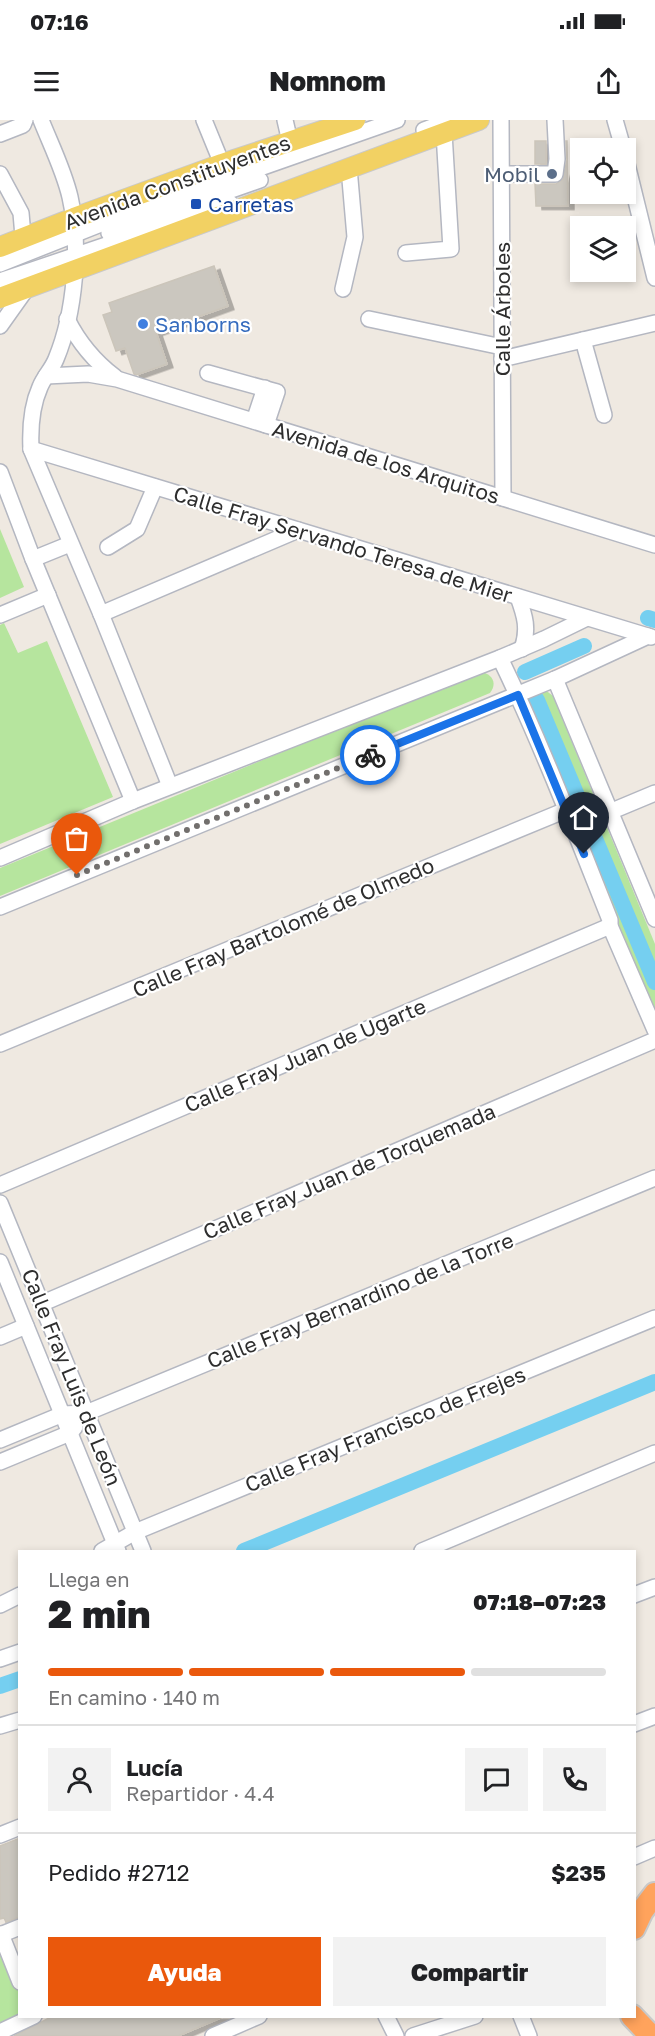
<!DOCTYPE html>
<html lang="es">
<head>
<meta charset="utf-8">
<style>
  :root { --surface:#fff; --page:#f2f2f2; --text:#202124; --muted:#757577; --line:#e0e0e0; --accent:#ea580c }
  body { margin:0; font-family:"Golos Text",sans-serif; background:var(--page); color:var(--text); height:100vh; display:flex; flex-direction:column; font-size:22px; white-space:nowrap }
  * { box-sizing:border-box; margin:0 }
  p { font-size:20px; color:var(--muted) }
  .icon { flex:none; width:33px; height:33px; fill:none; stroke:currentColor; stroke-width:2; stroke-linecap:round; stroke-linejoin:round }
  .map { position:relative; flex:1; overflow:hidden }
  .drawer { position:absolute; left:18px; top:1430px; width:618px; height:468px; display:flex; flex-direction:column; background:var(--surface); border-radius:0px; box-shadow:0 3px 9px #0003 }
  .drawer>* { flex:none }
  .fabs { position:absolute; left:570px; top:18px; display:grid; gap:12px }
  .fabs a { display:grid; place-items:center; width:66px; height:66px; border-radius:0px; background:var(--surface); box-shadow:0 3px 9px #0003; font-size:30px }
  .pin { position:absolute; display:grid; place-items:center; width:51px; height:51px; color:#fff; margin:-62px -26px; border-radius:50% 50% 50% 0; rotate:-45deg; box-shadow:0 0 6px #0007 }
  .pin .icon { rotate:45deg }
  .courier { position:absolute; display:grid; place-items:center; width:60px; height:60px; margin:-30px; border:4px solid #1a73e8; border-radius:50%; background:#fff; color:#222; box-shadow:0 2px 8px #0007 }
  .head em { font-style:normal; font-weight:800 }
  .head div { display:flex; flex-direction:column-reverse }
  .head { display:flex; align-items:center; justify-content:space-between; height:102px; padding:0 30px }
  h1 { font-size:39px; font-weight:800; line-height:45px }
  .bar { display:grid; grid-template-columns:repeat(4,1fr); gap:9px 6px; align-content:center; height:72px; padding:0 30px }
  .bar i { height:8px; border-radius:4px; background:var(--line) }
  .bar .selected { background:var(--accent) }
  .bar p { grid-column:span 4 }
  .line { display:flex; align-items:center; gap:15px; padding:0 30px; border-top:2px solid var(--line) }
  .line div { flex:1 }
  .round { display:grid; place-items:center; flex:none; width:63px; height:63px; border-radius:0px; background:var(--page) }
  .action { display:flex; gap:12px; margin-top:auto; padding:12px 30px }
  .action a { flex:1; height:69px; border-radius:0px; background:var(--accent); color:#fff; font-size:24px; font-weight:800; line-height:69px; text-align:center }
  .action a+a { background:var(--page); color:var(--text) }
  .status { display:flex; justify-content:space-between; align-items:center; height:42px; padding:0 30px; background:var(--surface); direction:ltr }
  .status svg { height:16px; fill:currentColor }
  header { display:flex; justify-content:space-between; align-items:center; height:78px; padding:0 30px; background:var(--surface); font-size:27px; font-weight:800 }
  .map>svg:first-child { display:block }
</style>
</head>
<body>
<div class="status"><b>07:16</b><svg viewBox="0 0 49 12"><path d="M0 12V9h3v3zM5 12V6h3v6zM10 12V3h3v9zM15 12V0h3v12zM26 1h20v11H26zM47 4h2v5h-2z"/></svg></div>
<header><svg class="icon" aria-label="menu" viewBox="0 0 24 24"><path d="M4 6h16M4 12h16M4 18h16"/></svg>Nomnom<svg class="icon" aria-label="share" viewBox="0 0 24 24"><path d="M12 15V3M7 8l5-5 5 5M5 13v7h14v-7"/></svg></header>
<div class="map">
<svg width="655" height="1916" viewBox="0 0 655 1916">
  <defs>
    <filter id="shadow"><feDropShadow dx="6" dy="3.5" stdDeviation="0" flood-color="#0004"/></filter>
  </defs>
  <rect width="100%" height="100%" fill="#efe9e1"/>
  <g fill="#b6e59e">
    <polygon points="0,409 24,467 0,478"/>
    <polygon points="4,503 18,533 47,521 113,677 0,724 0,505"/>
    <path d="M 479,551 C 492,554 498,562 490,573 L 0,776 L 0,748 Z"/>
    <polygon points="544,569 553,576 655,824 655,895 527,586 526,575"/>
    <polygon points="0,1822 19,1872 20,1896 0,1908"/>
  </g>
  <g fill="none" stroke-linecap="round" stroke-linejoin="round">
    <g stroke="#75cff0" stroke-width="16">
      <polyline points="648,498 655,500"/>
      <polyline points="525,552 584,526"/>
      <polyline points="537,580 655,862"/>
      <polyline points="244,1431 655,1262"/>
      <polyline points="0,1566 20,1559"/>
    </g>
  </g>
  <g fill="#cbc7bf" stroke="#cbc5ba" stroke-width="1.5" filter="url(#shadow)">
    <rect x="535" y="21" width="11" height="23"/>
    <polygon points="566,21 567,21 568,86 536,86 535,64 556,64 563,59 567,40"/>
    <polygon points="214,146 228,186 156,212 167,244 136,255 134,254 125,228 116,231 103,195 112,192 109,183"/>
    <polygon points="20,1718 20,1797 6,1802 4,1798 0,1799 0,1726"/>
    <polygon points="53,1896 225,1896 178,1916 14,1916"/>
  </g>
  <g fill="none" stroke-linecap="round" stroke-linejoin="round">
    <defs>
      <g id="minor">
        <path d="M 41,0 C 51,25 64,51 70,77 C 81,125 75,193 56,239 C 52,249 44,257 40,267 C 31,287 30,308 31,329 L 101,494 L 170,666"/>
        <polyline points="204,0 222,44"/>
        <polyline points="285,0 290,22"/>
        <polyline points="501,0 503,378"/>
        <polyline points="615,0 623,28"/>
        <polyline points="424,10 451,0"/>
        <polyline points="0,14 23,5 25,0"/>
        <polyline points="626,40 655,158"/>
        <polyline points="0,54 21,93 24,128"/>
        <polyline points="501,54 555,54 557,39 555,0"/>
        <polyline points="109,113 260,60"/>
        <polyline points="406,133 451,129 444,13"/>
        <polyline points="0,144 106,102 397,0"/>
        <polyline points="0,161 230,83"/>
        <polyline points="343,169 355,117 349,48"/>
        <path d="M 67,199 C 79,223 94,241 115,257"/>
        <polyline points="369,199 502,227"/>
        <polyline points="0,206 27,168 27,164"/>
        <polyline points="583,220 604,295"/>
        <polyline points="502,239 655,203"/>
        <polyline points="208,253 277,272 266,305"/>
        <polyline points="46,256 88,254 117,259 655,425"/>
        <polyline points="254,301 265,268"/>
        <polyline points="31,329 651,517"/>
        <polyline points="0,352 33,439 133,681"/>
        <polyline points="108,427 137,409 155,367"/>
        <polyline points="33,439 70,424"/>
        <path d="M 518,477 C 525,496 529,509 522,529"/>
        <polyline points="101,494 298,410"/>
        <polyline points="0,495 48,475"/>
        <path d="M 500,538 C 541,623 575,712 610,800 L 610,806 L 655,910"/>
        <polyline points="555,559 655,799"/>
        <polyline points="612,691 655,673"/>
        <polyline points="0,738 133,681 500,538 544,519 587,498"/>
        <polyline points="0,787 555,559 648,516"/>
        <polyline points="0,924 566,690"/>
        <polyline points="0,1065 610,806"/>
        <polyline points="0,1083 143,1431"/>
        <polyline points="0,1142 118,1431"/>
        <polyline points="43,1183 655,920"/>
        <polyline points="0,1217 26,1206"/>
        <polyline points="0,1320 63,1294 86,1293 655,1058"/>
        <polyline points="0,1342 70,1313 75,1307"/>
        <polyline points="102,1431 135,1412 655,1198"/>
        <polyline points="422,1431 655,1333"/>
        <polyline points="634,1475 655,1467"/>
        <polyline points="0,1485 20,1475"/>
        <polyline points="0,1539 20,1532"/>
        <polyline points="634,1604 655,1596"/>
        <polyline points="0,1606 20,1600"/>
        <polyline points="0,1715 20,1707"/>
        <polyline points="634,1737 655,1728"/>
        <polyline points="1,1814 20,1862"/>
        <polyline points="0,1815 20,1807"/>
        <polyline points="386,1896 396,1916"/>
        <polyline points="521,1896 529,1916"/>
        <polyline points="0,1912 34,1896"/>
        <polyline points="213,1916 259,1896"/>
        <polyline points="413,1916 475,1896"/>
      </g>
      <g id="major">
        <polyline points="0,127 74,98 222,44 355,0"/>
        <polyline points="0,178 479,0"/>
      </g>
      <g id="highway">
        <polyline points="634,1808 642,1791 655,1774"/>
        <polyline points="632,1896 651,1916"/>
      </g>
    </defs>
    <use href="#minor" stroke="#b4b7c1" stroke-width="18"/>
    <use href="#major" stroke="#c9c9c9" stroke-width="22"/>
    <use href="#highway" stroke="#c9c9c9" stroke-width="26"/>
    <use href="#minor" stroke="#fff" stroke-width="15"/>
    <use href="#major" stroke="#f2d163" stroke-width="20"/>
    <use href="#highway" stroke="#ffa35c" stroke-width="22"/>
  </g>
  <g fill="none" stroke-linecap="round" stroke-linejoin="round">
    <polyline stroke="#726f6d" stroke-width="6" stroke-dasharray="0 10.8" points="77,755 370,635"/>
    <polyline stroke="#1a73e8" stroke-width="8" points="370,635 518,575 584,734"/>
  </g>
  <circle fill="#5c6f8a" stroke="#fff" stroke-width="2" cx="552" cy="54" r="6"/>
  <rect fill="#1a4fb4" stroke="#fff" stroke-width="2" x="190" y="78" width="12" height="12" rx="3"/>
  <circle fill="#3f7fe0" stroke="#fff" stroke-width="2" cx="143" cy="204" r="6"/>
  <g text-anchor="middle" dominant-baseline="central" stroke-width="4.5" stroke-linejoin="round" paint-order="stroke">
    <g font-size="21" fill="#4e5e75" stroke="#fff" text-anchor="end">
      <text x="540" y="54">Mobil</text>
    </g>
    <g font-size="21" fill="#2e2e2e" stroke="#fff">
      <text transform="translate(177 62) rotate(-20)">Avenida Constituyentes</text>
      <text transform="translate(502 189) rotate(-90)">Calle Árboles</text>
      <text transform="translate(386 342) rotate(17)">Avenida de los Arquitos</text>
      <text transform="translate(343 424) rotate(17)">Calle Fray Servando Teresa de Mier</text>
      <text transform="translate(283 807) rotate(-23)">Calle Fray Bartolomé de Olmedo</text>
      <text transform="translate(305 935) rotate(-23)">Calle Fray Juan de Ugarte</text>
      <text transform="translate(349 1051) rotate(-23)">Calle Fray Juan de Torquemada</text>
      <text transform="translate(360 1180) rotate(-22)">Calle Fray Bernardino de la Torre</text>
      <text transform="translate(72 1257) rotate(68)">Calle Fray Luis de León</text>
      <text transform="translate(385 1309) rotate(-22)">Calle Fray Francisco de Frejes</text>
    </g>
    <g font-size="21" fill="#164399" stroke="#fff" text-anchor="start">
      <text x="208" y="84">Carretas</text>
    </g>
    <g font-size="21" fill="#366cbe" stroke="#fff" text-anchor="start">
      <text x="155" y="204">Sanborns</text>
    </g>
  </g>
</svg>
<div class="fabs">
<a><svg class="icon" aria-label="locate" viewBox="0 0 24 24"><circle cx="12" cy="12" r="6"/><path d="M12 2v4M12 18v4M2 12h4M18 12h4"/></svg></a>
<a><svg class="icon" aria-label="layers" viewBox="0 0 24 24"><path d="M12 4l9 5-9 5-9-5zM3 14l9 5 9-5"/></svg></a>
</div>
<div class="pin" style="left:77px;top:755px;background:#ea580c"><svg class="icon" aria-label="bag" viewBox="0 0 24 24"><path d="M5 8h14l-1 12H6zM9 8a3 3 0 0 1 6 0"/></svg></div>
<div class="pin" style="left:584px;top:734px;background:#1f2937"><svg class="icon" aria-label="home" viewBox="0 0 24 24"><path d="M3 11l9-7 9 7M6 9v11h12V9"/></svg></div>
<div class="courier" style="left:370px;top:635px"><svg class="icon" aria-label="bike" viewBox="0 0 24 24"><circle cx="6" cy="16" r="4"/><circle cx="18" cy="16" r="4"/><path d="M6 16l4-8h5l3 8M10 8l3 8H6M13 5h3"/></svg></div>
<section class="drawer">
<div class="head"><div><h1>2 min</h1><p>Llega en</p></div><em>07:18–07:23</em></div>
<div class="bar"><i class="selected"></i><i class="selected"></i><i class="selected"></i><i></i><p>En camino · 140 m</p></div>
<div class="line" style="height:108px"><a class="round"><svg class="icon" aria-label="person" viewBox="0 0 24 24"><circle cx="12" cy="8" r="4"/><path d="M4 21q1-7 8-7t8 7"/></svg></a><div><b>Lucía</b><p>Repartidor · 4.4</p></div><a class="round"><svg class="icon" aria-label="chat" viewBox="0 0 24 24"><path d="M4 5h16v11H9l-5 4z"/></svg></a><a class="round"><svg class="icon" aria-label="phone" viewBox="0 0 24 24"><path d="M5 4h4l2 5-3 2q2 4 5 5l2-3 5 2v4C11 20 4 13 5 4z"/></svg></a></div>
<div class="line" style="height:78px"><div>Pedido #2712</div><b>$235</b></div>
<div class="action"><a>Ayuda</a><a>Compartir</a></div>
</section>
</div>
</body>
</html>
